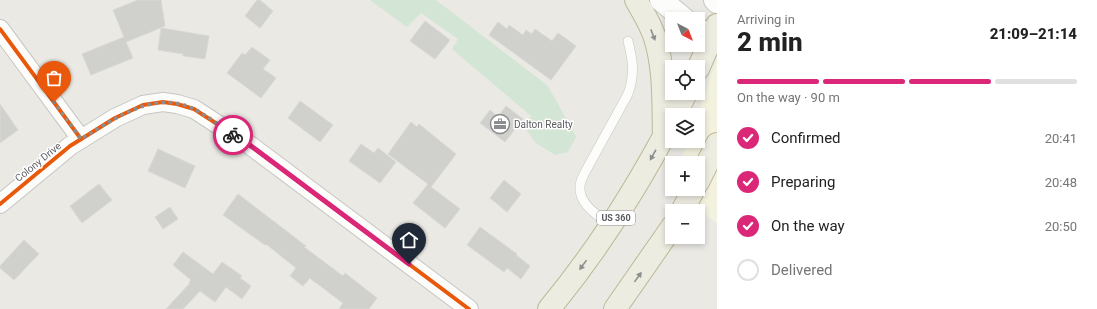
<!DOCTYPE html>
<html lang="en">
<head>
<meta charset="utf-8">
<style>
  :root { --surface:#fff; --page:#f6f6f6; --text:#222; --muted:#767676; --line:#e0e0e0; --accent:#db2777 }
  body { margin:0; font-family:Roboto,sans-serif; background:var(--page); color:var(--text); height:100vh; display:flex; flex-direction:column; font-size:15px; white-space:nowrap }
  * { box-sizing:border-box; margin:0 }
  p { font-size:13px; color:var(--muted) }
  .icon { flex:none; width:22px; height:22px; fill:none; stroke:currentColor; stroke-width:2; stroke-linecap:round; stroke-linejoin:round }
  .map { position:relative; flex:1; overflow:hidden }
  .sheet { display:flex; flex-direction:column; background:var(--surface); width:380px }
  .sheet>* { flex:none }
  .needle { width:26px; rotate:138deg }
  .tools { position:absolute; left:665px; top:12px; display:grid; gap:8px }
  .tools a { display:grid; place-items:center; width:40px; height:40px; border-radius:0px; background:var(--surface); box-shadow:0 2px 6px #0003; font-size:20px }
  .pin { position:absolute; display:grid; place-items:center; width:34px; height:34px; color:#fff; margin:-41px -17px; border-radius:50% 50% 50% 0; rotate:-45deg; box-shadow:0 0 4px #0007 }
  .pin .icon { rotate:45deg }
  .courier { position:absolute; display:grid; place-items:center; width:40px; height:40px; margin:-20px; border:3px solid #db2777; border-radius:50%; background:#fff; color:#222; box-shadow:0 1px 5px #0007 }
  .head em { font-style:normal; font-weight:800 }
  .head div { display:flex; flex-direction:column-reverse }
  .head { display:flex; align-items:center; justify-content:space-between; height:68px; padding:0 20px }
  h1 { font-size:26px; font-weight:800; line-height:30px }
  .bar { display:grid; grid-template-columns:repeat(4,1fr); gap:6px 4px; align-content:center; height:48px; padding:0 20px }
  .bar i { height:5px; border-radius:3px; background:var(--line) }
  .bar .selected { background:var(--accent) }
  .bar p { grid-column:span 4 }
  ol { padding:0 20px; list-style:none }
  li { display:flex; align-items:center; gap:12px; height:44px }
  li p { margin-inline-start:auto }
  li .icon { padding:4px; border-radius:50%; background:var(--accent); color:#fff; stroke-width:4 }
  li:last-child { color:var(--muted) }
  li i { width:22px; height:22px; border:2px solid var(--line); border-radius:50% }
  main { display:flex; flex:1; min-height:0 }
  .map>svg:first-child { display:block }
</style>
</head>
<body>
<main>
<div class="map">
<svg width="717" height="309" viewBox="0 0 717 309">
  <rect width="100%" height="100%" fill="#eae9e4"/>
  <polygon fill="#f3f2de" points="717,59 717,223 670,191 672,185 672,189 698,189 698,163 680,163 688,141 698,141 698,115 697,115"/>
  <polygon fill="#d3e5d4" points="370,0 436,0 548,86 576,137 568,152 555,155 536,143 525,128 531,116 452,49 458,39 421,13 407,27"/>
  <g fill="#d0d0cd" stroke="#d9d8d4">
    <polygon points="138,0 161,0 165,26 126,42 133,58 91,75 82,54 124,37 113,10"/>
    <polygon points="257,0 260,0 273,11 260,28 245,16"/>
    <polygon points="425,21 450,40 435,59 410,41"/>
    <polygon points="498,22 507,29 509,25 523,35 526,30 532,34 535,29 552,41 558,33 576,46 551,80 489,35"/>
    <polygon points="161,28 209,36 205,59 183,56 183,54 158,50"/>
    <polygon points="252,47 270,60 263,69 276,78 261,98 227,73 242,53 245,55"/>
    <polygon points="300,101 333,125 320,142 288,118"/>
    <polygon points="0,104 18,130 0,143"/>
    <polygon points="506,106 523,119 505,142 480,123 490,110 498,117"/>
    <polygon points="411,122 417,127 419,124 456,154 431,187 460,209 445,228 413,203 428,184 388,154"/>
    <polygon points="361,144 374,153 378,148 396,162 380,183 349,161"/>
    <polygon points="158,149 195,166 185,188 148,171"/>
    <polygon points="504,180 521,194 507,212 490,198"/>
    <polygon points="99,184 112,200 82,223 70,206"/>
    <polygon points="238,194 306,246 304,247 343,276 345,273 377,298 369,309 339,309 343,303 311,279 310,278 303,286 290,276 296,268 266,244 265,245 223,215"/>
    <polygon points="170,207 178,219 163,229 155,217"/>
    <polygon points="480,227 517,254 516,255 530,266 521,279 507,268 504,272 467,245"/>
    <polygon points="24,240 39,254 14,280 0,268 0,266"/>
    <polygon points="183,252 213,274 222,262 242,276 240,278 251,286 242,299 226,287 215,302 200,291 183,309 166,309 190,283 189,282 191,280 173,265"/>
  </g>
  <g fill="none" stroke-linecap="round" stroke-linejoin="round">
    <defs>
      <path id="lane" d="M 611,226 C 599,216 578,204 580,186 C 580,182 583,177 584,174 L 628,94 C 635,74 633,61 628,41"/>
      <g id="street">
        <polyline points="0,29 81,139"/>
        <polyline points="0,204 70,146 115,118 143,105 163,102 177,104 194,109 251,146 469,309"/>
      </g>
      <g id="secondary">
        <polyline points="661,0 684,19"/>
        <polyline points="715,0 717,2"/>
        <polyline points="698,29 717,43"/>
      </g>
      <g id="highway">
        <path d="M 636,0 C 643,12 651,25 655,38 C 665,70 663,104 664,136"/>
        <polyline points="698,69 717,25"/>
        <polyline points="675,115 686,93"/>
        <polyline points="698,182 717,144"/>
        <polyline points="682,211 694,189"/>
        <path d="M 549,309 C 597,251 637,188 672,121"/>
        <polyline points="615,309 672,227"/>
      </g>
    </defs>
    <use href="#lane" stroke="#c6c6c4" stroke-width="10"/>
    <use href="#street" stroke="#c6c6c4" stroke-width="20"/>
    <use href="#secondary" stroke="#c7c7c6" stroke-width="24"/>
    <use href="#highway" stroke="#bdb995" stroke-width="24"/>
    <use href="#lane" stroke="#fcfcfb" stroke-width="9"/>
    <use href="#street" stroke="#fcfcfb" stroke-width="18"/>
    <use href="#secondary" stroke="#fcfcfb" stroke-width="22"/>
    <use href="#highway" stroke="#edece1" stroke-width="22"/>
    <defs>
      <g id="cycleway">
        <polyline points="0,29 81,139"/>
        <polyline points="0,204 70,146 115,118 143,105 163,102 177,104 194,109 251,146 469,309"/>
      </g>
    </defs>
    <use href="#cycleway" stroke="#fff" stroke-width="6"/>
    <use href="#cycleway" stroke="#e8590c" stroke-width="4"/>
  </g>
  <defs><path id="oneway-solid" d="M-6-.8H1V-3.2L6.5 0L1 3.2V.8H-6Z"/></defs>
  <g fill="#8d8e8e">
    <use href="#oneway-solid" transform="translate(653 35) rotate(69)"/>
    <use href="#oneway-solid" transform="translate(653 155) rotate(119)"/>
    <use href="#oneway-solid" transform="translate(583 265) rotate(126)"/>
    <use href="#oneway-solid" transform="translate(638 277) rotate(-54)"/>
  </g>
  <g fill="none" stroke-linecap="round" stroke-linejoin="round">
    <path stroke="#8c8d8f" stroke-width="4" stroke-dasharray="0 7.2" d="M 54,102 L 81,139 C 114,119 155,89 194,109 C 208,116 220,126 233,135"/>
    <polyline stroke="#db2777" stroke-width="5" points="233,135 251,146 409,264"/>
  </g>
  <defs>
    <symbol id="office-ring" viewBox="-11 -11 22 22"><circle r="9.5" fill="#fff" stroke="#8c8d8f" stroke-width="1.5"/><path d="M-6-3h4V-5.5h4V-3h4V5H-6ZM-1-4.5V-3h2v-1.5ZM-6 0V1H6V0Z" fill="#8c8d8f"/></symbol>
  </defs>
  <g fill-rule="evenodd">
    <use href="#office-ring" x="489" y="113" width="22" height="22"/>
  </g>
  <g text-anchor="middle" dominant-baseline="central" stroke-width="3" stroke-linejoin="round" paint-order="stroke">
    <rect fill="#fff" stroke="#8c8d90" stroke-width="1" x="597" y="211" width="38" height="14" rx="3"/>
    <g font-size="9" font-weight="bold" fill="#5a5c61">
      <text x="616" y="218">US 360</text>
    </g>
    <g font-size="10" fill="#5a5c61" stroke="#fff" text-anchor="start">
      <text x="514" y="124">Dalton Realty</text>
    </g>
    <g font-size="10" fill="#5a5c61" stroke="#fff">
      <text transform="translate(38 162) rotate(-39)">Colony Drive</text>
    </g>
  </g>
</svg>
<div class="tools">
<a><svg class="needle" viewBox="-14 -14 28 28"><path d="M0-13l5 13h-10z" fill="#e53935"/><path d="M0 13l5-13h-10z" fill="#767676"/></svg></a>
<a><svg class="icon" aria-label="locate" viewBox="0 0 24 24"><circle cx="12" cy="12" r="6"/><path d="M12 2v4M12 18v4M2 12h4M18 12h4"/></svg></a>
<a><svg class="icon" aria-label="layers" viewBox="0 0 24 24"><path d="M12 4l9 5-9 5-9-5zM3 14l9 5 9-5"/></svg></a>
<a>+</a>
<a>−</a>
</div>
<div class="pin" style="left:54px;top:102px;background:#ea580c"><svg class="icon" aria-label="bag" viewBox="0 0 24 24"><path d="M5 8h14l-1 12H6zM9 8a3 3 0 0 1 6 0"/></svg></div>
<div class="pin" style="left:409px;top:264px;background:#1f2937"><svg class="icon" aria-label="home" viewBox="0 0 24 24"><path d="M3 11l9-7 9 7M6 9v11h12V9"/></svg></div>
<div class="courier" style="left:233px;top:135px"><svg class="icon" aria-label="bike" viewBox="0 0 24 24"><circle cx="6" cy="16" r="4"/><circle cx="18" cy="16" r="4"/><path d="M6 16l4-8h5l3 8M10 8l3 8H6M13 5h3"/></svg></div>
</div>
<section class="sheet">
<div class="head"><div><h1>2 min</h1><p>Arriving in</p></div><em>21:09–21:14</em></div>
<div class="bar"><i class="selected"></i><i class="selected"></i><i class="selected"></i><i></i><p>On the way · 90 m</p></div>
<ol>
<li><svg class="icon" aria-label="check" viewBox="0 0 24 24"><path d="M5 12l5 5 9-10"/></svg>Confirmed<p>20:41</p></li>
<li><svg class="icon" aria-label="check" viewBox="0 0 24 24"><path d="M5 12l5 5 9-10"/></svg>Preparing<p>20:48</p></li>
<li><svg class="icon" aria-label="check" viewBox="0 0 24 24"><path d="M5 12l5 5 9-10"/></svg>On the way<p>20:50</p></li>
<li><i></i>Delivered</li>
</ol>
</section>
</main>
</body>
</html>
